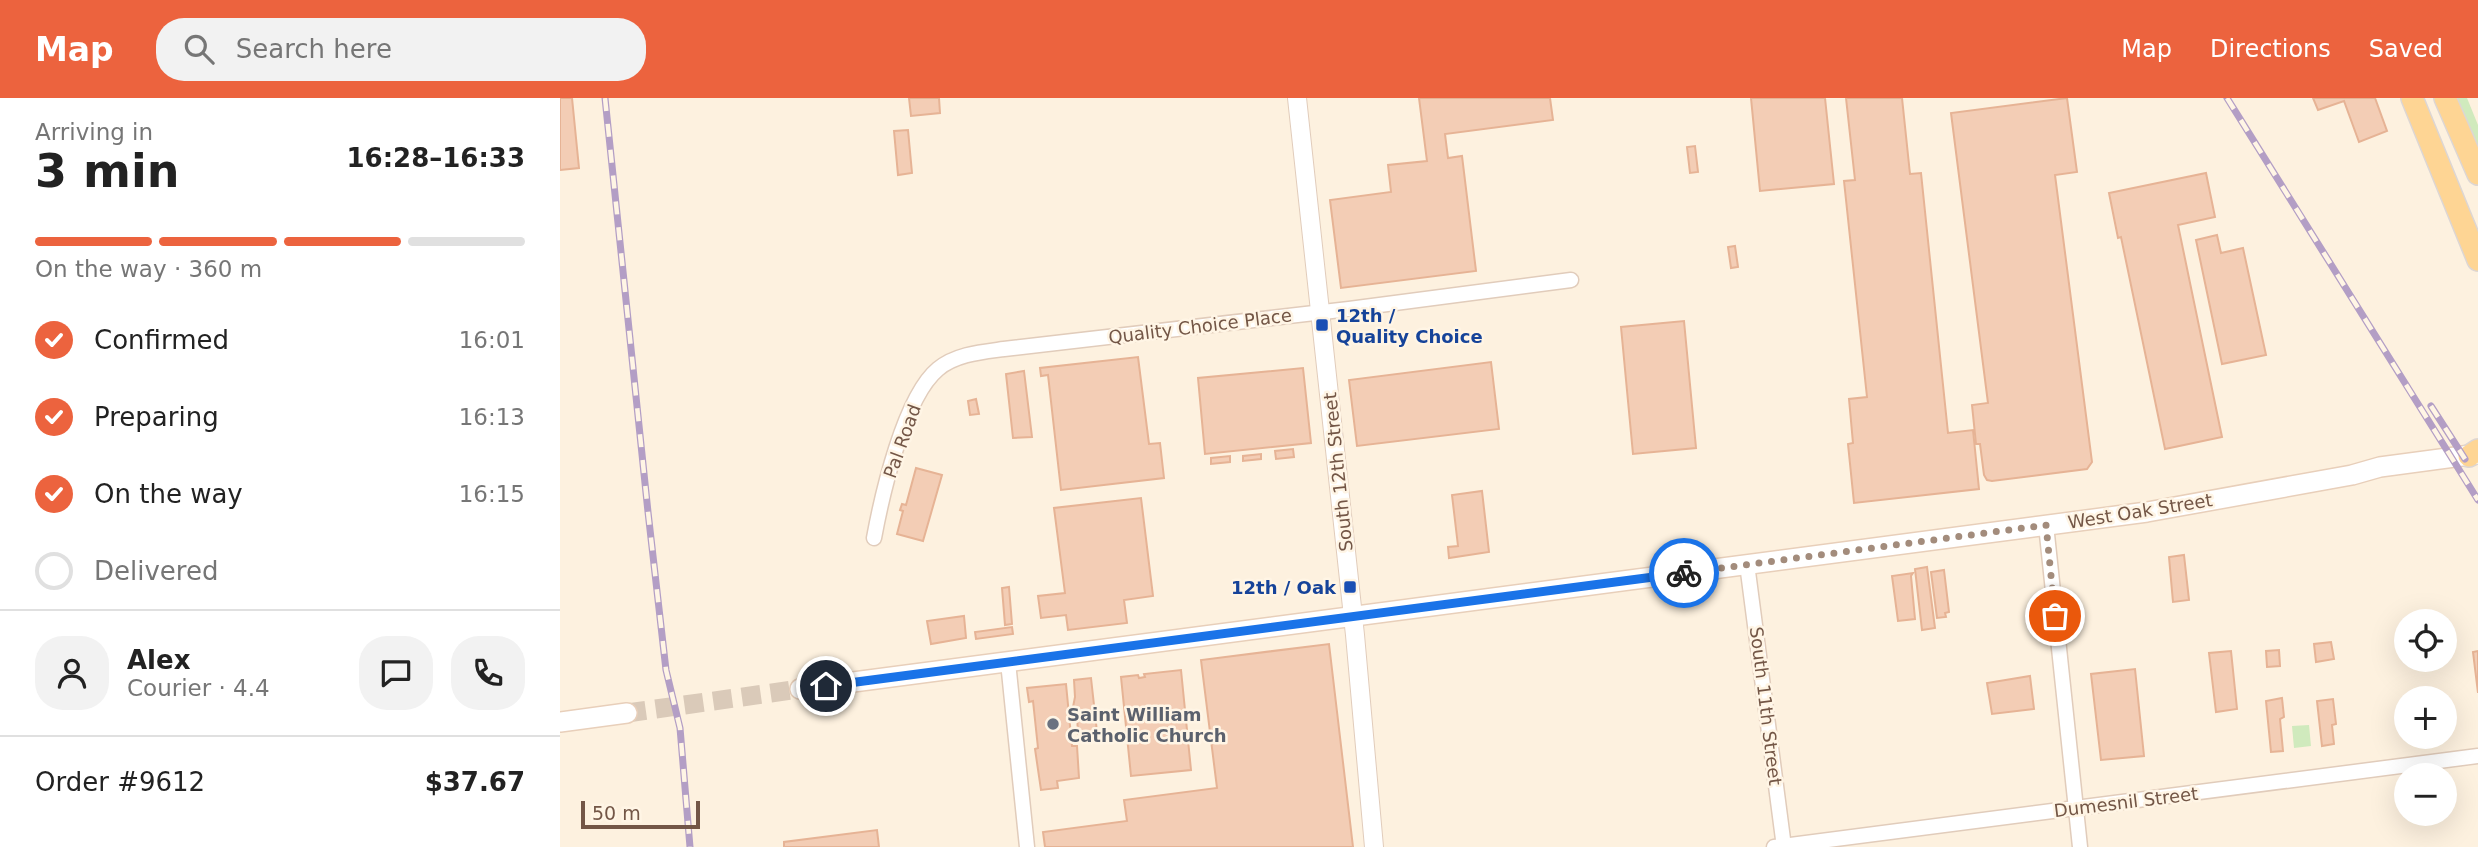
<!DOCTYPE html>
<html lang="en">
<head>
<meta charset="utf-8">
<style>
  :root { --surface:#fff; --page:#f2f2f2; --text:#222; --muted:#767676; --line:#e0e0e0; --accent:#ec633e }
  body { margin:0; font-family:"DejaVu Sans",sans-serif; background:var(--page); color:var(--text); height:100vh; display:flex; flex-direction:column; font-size:26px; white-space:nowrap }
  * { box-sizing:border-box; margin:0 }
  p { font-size:23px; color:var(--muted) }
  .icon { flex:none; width:38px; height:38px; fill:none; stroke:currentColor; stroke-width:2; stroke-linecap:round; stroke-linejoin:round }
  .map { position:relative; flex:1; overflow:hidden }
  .side { display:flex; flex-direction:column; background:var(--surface); width:560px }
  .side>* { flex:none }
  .buttons { position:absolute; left:1834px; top:511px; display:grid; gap:14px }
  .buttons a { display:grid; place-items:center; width:63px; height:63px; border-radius:50%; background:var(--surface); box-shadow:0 7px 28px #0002; font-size:35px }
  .scale { position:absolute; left:21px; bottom:18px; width:119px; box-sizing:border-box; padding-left:7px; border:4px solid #735646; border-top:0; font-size:19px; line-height:24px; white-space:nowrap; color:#735646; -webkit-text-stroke:5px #fff5e5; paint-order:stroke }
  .pin { position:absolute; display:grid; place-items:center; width:60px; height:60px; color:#fff; margin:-30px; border:4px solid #fff; border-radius:50%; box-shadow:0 2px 7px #0007 }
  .courier { position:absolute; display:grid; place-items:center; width:70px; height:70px; margin:-35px; border:5px solid #1a73e8; border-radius:50%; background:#fff; color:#222; box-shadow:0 2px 9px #0007 }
  .headline em { font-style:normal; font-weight:600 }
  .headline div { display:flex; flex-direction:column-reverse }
  .headline { display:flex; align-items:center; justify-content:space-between; height:119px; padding:0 35px }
  h1 { font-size:46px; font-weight:600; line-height:52px }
  .bar { display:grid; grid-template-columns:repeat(4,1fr); gap:10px 7px; align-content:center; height:84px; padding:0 35px }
  .bar i { height:9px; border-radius:5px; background:var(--line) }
  .bar .on { background:var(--accent) }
  .bar p { grid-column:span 4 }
  .line { display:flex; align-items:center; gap:18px; padding:0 35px; border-top:2px solid var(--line) }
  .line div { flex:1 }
  .round { display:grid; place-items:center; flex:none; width:74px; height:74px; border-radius:28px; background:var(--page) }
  ol { padding:0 35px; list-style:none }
  li { display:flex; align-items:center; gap:21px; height:77px }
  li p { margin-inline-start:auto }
  li .icon { padding:7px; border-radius:50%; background:var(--accent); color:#fff; stroke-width:4 }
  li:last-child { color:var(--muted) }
  li i { width:38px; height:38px; border:4px solid var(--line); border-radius:50% }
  header { display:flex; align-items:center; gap:42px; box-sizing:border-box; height:98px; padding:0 35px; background:var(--accent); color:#fff }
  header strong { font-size:33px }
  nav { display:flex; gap:38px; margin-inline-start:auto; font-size:24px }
  .search { width:490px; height:63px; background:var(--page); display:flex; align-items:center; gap:18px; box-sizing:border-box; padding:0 24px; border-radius:28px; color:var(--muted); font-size:26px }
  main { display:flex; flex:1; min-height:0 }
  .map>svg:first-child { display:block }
</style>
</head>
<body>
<header>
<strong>Map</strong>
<div class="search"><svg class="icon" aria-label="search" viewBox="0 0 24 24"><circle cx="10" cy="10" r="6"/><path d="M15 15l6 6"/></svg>Search here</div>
<nav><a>Map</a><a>Directions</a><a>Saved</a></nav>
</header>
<main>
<section class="side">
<div class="headline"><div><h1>3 min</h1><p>Arriving in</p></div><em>16:28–16:33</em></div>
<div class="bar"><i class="on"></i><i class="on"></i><i class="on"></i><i></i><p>On the way · 360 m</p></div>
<ol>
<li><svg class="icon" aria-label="check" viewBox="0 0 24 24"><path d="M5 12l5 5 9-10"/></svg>Confirmed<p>16:01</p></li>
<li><svg class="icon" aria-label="check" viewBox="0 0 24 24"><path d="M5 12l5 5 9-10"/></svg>Preparing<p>16:13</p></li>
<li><svg class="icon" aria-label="check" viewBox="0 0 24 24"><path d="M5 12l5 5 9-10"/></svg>On the way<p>16:15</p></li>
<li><i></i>Delivered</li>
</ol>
<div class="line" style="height:126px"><a class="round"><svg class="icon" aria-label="person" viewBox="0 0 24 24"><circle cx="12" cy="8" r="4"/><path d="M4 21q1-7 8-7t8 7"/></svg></a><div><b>Alex</b><p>Courier · 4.4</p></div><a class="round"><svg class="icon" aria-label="chat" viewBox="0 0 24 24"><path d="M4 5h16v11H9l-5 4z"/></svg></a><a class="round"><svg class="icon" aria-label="phone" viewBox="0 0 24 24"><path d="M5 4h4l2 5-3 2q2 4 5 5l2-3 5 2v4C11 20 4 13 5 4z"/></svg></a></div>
<div class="line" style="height:91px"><div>Order #9612</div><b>$37.67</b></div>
</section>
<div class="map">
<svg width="1918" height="749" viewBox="0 0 1918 749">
  <rect width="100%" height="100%" fill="#fdf1df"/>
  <g fill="#d0eabd">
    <polygon points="1894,0 1907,0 1918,27 1918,56"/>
    <polygon points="1749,627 1751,648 1734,650 1732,628"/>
  </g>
  <g fill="#f3cdb5" stroke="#e6b395" stroke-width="2">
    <polygon points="0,0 12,0 19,70 0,72"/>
    <polygon points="349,0 379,0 380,15 351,18"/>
    <polygon points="859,0 990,0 993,22 885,36 888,60 902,58 916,173 781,190 770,102 831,94 828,67 867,63"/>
    <polygon points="1191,0 1265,0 1274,86 1200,93"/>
    <polygon points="1286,0 1342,0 1350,76 1361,75 1388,335 1413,332 1419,391 1294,405 1288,346 1293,345 1289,301 1307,299 1284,83 1295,82"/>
    <polygon points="1507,0 1517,74 1495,77 1532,364 1527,371 1432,383 1427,382 1424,377 1420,346 1416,346 1412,307 1428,305 1391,15"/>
    <polygon points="1753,0 1815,0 1827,33 1799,44 1784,3 1758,12"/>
    <polygon points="348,32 352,75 338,77 334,33"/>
    <polygon points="1135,48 1138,74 1130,75 1127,49"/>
    <polygon points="1646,75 1655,119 1618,127 1662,339 1605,351 1561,139 1558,140 1549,95"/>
    <polygon points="1657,137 1661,155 1683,150 1706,257 1662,266 1636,142"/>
    <polygon points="1175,148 1178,169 1171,170 1168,149"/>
    <polygon points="1124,223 1136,350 1073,356 1061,229"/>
    <polygon points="578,259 589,346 600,345 604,380 501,392 488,277 481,278 480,270"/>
    <polygon points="931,264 939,331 797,348 789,282"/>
    <polygon points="743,270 751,345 645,356 638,280"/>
    <polygon points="464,273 472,339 453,340 446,276"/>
    <polygon points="416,301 419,316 410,317 408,303"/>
    <polygon points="733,351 734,359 716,361 715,353"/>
    <polygon points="701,356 701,361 683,363 683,358"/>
    <polygon points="670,358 670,364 651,366 651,360"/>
    <polygon points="356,370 382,377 363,443 337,436 343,413 340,412 342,406 346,407"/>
    <polygon points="922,393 929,454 889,460 888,449 898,448 892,397"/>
    <polygon points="581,400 593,498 564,502 567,525 508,532 506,517 481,520 478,498 505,495 494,410"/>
    <polygon points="1624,457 1629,502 1613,504 1609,459"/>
    <polygon points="1367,469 1375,530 1362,532 1355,471"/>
    <polygon points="1384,472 1389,514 1385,515 1386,519 1377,520 1371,474"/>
    <polygon points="1353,475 1351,478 1355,521 1338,523 1332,478"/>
    <polygon points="449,489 452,526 445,527 442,490"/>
    <polygon points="404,518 406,540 371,546 367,523"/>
    <polygon points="452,529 453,536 416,541 415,534"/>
    <polygon points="1771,544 1774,561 1756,564 1754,546"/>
    <polygon points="769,546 793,749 485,749 483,734 567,723 564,702 657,690 641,562"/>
    <polygon points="1719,552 1720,568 1707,569 1706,553"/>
    <polygon points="1671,553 1677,611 1656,614 1649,555"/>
    <polygon points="1918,553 1918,595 1913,554"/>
    <polygon points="1575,571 1584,658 1541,662 1531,576"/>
    <polygon points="621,572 631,672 571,678 561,579 578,577 579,580 585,579 584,576"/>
    <polygon points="1470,578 1474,611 1432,616 1427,585"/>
    <polygon points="531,580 537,634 518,636 517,617 514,617 514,612 517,612 513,609 515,599 514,582"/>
    <polygon points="506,586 512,648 517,648 519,680 497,683 498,690 481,692 475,651 478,650 473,603 469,604 467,590"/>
    <polygon points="1722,600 1724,619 1720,621 1723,653 1711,654 1706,603"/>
    <polygon points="1773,601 1776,626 1772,627 1774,646 1762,648 1757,603"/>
    <polygon points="317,732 319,749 224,749 224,744"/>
  </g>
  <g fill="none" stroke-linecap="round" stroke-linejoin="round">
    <polyline stroke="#dacab9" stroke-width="19" stroke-dasharray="19 10" stroke-linecap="butt" points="67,615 240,591"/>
    <defs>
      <g id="minor">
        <polyline points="1486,427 1520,749"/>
        <path d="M 314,440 C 322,397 344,299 378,271 C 396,256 422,254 444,251 L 789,211 L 1011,182"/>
        <polyline points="1187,466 1224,749"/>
        <polyline points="448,564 467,749"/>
        <polyline points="1214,749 1918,658"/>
      </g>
      <polyline id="tertiary" points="737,0 795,537 814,749"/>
      <g id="secondary">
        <polyline points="240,591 1587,414 1792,377 1820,369 1918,356"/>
        <polyline points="0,624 67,615"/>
      </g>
      <g id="primary">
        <polyline points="1852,0 1918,162"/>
        <polyline points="1885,0 1918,76"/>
        <polyline points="1909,358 1918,352"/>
      </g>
    </defs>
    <use href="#minor" stroke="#e1ccbb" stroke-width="17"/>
    <use href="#tertiary" stroke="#e1ccbb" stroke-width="20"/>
    <use href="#secondary" stroke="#e8cfba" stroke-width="22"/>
    <use href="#primary" stroke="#ddd6d3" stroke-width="24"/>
    <use href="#minor" stroke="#fff" stroke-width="14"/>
    <use href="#tertiary" stroke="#fff" stroke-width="18"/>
    <use href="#secondary" stroke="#fff" stroke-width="19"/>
    <use href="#primary" stroke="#fed594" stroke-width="21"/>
    <defs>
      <g id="rail">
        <polyline points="45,0 88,414 106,572 120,630 130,749"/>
        <polyline points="1667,0 1918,402"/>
        <polyline points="1871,308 1905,361"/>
      </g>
    </defs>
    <use href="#rail" stroke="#b39ec5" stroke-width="7"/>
    <use href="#rail" stroke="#fff5e5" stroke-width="4.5" stroke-dasharray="13" stroke-linecap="butt"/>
  </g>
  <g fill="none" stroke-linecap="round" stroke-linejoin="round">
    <polyline stroke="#a38c7c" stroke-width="7" stroke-dasharray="0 12.6" points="1124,475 1486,427 1495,518"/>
    <polyline stroke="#1a73e8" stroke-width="9" points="266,588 1124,475"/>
  </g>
  <g fill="#1a4fb4" stroke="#fff5e5" stroke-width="2.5">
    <rect x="755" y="220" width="14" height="14" rx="3.5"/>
    <rect x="783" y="482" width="14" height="14" rx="3.5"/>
  </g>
  <circle fill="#6b7280" stroke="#fff5e5" stroke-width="2.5" cx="493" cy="626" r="7"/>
  <g text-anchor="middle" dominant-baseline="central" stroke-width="5" stroke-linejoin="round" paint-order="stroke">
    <g font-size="18" font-weight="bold" fill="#164399" stroke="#fff5e5" text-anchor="start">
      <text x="776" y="217">12th /<tspan x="776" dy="21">Quality Choice</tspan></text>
      <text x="776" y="489" text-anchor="end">12th / Oak</text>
    </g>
    <g font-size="18" fill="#735646" stroke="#fff5e5">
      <text transform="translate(640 228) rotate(-7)">Quality Choice Place</text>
      <text transform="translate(342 343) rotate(-70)">Pal Road</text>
      <text transform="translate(778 374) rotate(-96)">South 12th Street</text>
      <text transform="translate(1580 413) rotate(-9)">West Oak Street</text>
      <text transform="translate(1206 608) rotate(83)">South 11th Street</text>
      <text transform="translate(1566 704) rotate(-7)">Dumesnil Street</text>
    </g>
    <g font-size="18" font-weight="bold" fill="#5b616d" stroke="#fff5e5" text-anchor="start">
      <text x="507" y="616">Saint William<tspan x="507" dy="21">Catholic Church</tspan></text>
    </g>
  </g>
</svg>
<div class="buttons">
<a><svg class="icon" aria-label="locate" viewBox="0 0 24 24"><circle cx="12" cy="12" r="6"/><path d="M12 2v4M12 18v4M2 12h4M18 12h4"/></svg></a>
<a>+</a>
<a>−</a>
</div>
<div class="scale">50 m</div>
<div class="pin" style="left:1495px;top:518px;background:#ea580c"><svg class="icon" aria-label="bag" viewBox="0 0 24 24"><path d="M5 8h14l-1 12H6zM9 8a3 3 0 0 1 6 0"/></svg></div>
<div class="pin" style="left:266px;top:588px;background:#1f2937"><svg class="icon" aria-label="home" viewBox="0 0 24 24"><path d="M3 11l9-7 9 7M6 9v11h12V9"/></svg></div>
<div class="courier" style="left:1124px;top:475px"><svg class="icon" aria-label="bike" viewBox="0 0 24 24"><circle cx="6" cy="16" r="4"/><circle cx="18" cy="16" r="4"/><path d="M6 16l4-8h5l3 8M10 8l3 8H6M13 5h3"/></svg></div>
</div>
</main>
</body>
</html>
